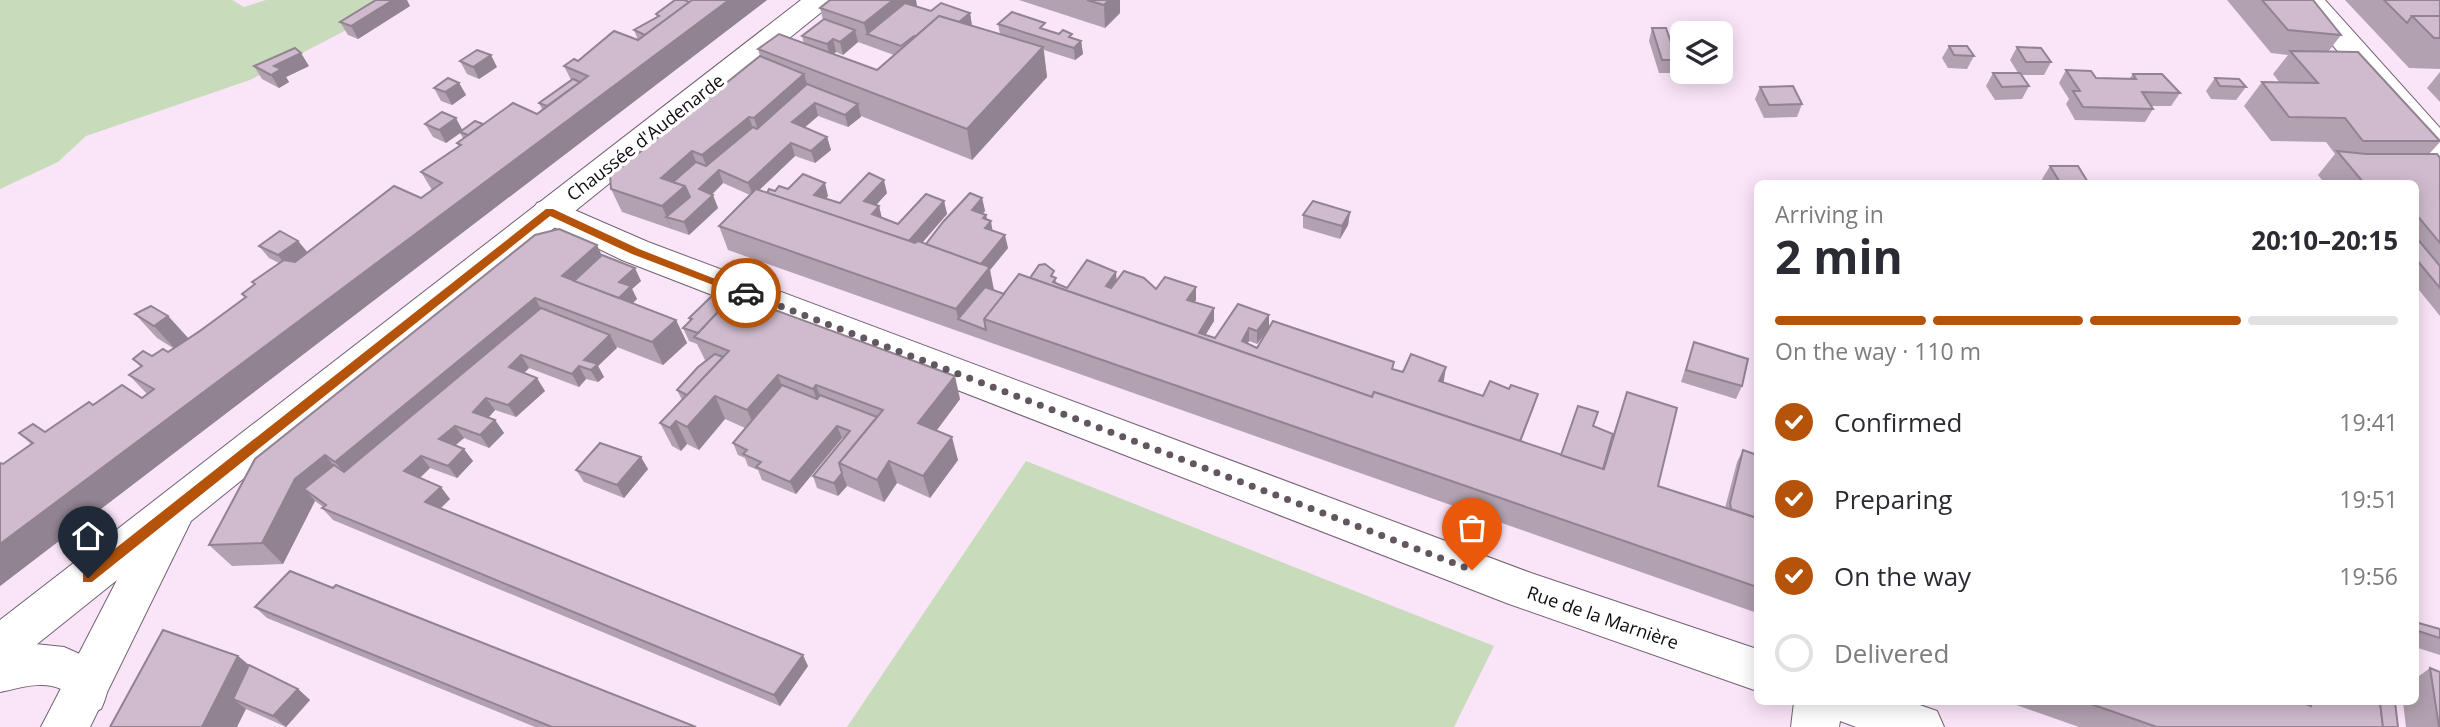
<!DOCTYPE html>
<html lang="en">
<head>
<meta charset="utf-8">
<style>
  :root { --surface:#fff; --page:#f2f2f3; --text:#2b2b33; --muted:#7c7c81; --line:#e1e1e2; --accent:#b45309 }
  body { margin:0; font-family:"Open Sans",sans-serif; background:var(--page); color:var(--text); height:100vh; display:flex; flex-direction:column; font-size:26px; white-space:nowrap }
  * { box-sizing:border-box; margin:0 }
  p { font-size:23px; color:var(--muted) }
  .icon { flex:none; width:38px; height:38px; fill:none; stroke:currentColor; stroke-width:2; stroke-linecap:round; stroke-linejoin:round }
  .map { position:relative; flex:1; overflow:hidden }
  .side { position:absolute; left:1754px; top:180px; width:665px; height:525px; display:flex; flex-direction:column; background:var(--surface); border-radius:10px; box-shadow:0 4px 18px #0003 }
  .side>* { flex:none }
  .buttons { position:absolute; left:1670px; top:21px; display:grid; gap:14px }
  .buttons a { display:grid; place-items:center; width:63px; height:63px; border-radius:10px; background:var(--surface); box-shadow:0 4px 18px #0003; font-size:35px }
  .pin { position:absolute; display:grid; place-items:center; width:60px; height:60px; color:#fff; margin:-72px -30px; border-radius:50% 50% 50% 0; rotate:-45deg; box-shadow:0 0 7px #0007 }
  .pin .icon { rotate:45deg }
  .courier { position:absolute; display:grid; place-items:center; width:70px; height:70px; margin:-35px; border:5px solid #b45309; border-radius:50%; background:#fff; color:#222; box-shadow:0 2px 9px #0007 }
  .overview em { font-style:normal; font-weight:700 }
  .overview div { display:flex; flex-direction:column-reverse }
  .overview { display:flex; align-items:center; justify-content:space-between; height:119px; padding:0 21px }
  h1 { font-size:46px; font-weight:700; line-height:52px }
  .bar { display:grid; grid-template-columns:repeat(4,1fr); gap:10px 7px; align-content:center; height:84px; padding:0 21px }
  .bar i { height:9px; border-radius:5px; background:var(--line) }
  .bar .selected { background:var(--accent) }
  .bar p { grid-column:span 4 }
  ol { padding:0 21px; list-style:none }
  li { display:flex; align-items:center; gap:21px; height:77px }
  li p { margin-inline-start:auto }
  li .icon { padding:7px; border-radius:50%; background:var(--accent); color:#fff; stroke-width:4 }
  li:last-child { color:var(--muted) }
  li i { width:38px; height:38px; border:4px solid var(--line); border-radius:50% }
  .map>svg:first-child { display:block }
</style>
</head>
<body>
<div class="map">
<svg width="2440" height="727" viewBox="0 0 2440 727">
  <rect width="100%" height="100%" fill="#fae5f8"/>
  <g fill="#c8dcbb">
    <polygon points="0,0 232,0 244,7 266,0 404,0 250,80 86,136 58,162 0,189"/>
    <polygon points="1026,461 1494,646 1454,727 847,727"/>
  </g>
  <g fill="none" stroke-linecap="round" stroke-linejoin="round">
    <defs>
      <g id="minor">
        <polygon points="2294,0 2325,0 2440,128 2440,160 2428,157"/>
        <polygon points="549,199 648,242 1531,573 1757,649 1757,691 1509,604 622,260 537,219 532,211 537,203"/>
        <path d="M 35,644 L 64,647 L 102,664 C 110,682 109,692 101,709 L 84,716 L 67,709 L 61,694 L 61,689 C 43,680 19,688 0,692 L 0,650 Z"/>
        <polygon points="1794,702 1911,702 1937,711 1944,727 1856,727 1840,721 1839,727 1791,727"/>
      </g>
      <polygon id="major" points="801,0 834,0 829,6 191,521 90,727 41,727 117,580 16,661 0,667 0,620"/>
    </defs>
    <use href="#minor" stroke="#736272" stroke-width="2"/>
    <use href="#major" stroke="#736272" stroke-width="2"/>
    <use href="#minor" fill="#fff" fill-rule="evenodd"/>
    <use href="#major" fill="#fff" fill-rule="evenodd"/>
  </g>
  <g fill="#b2a1b0" fill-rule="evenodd">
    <polygon points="692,0 767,0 0,586 0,463 3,464 31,444 19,433 45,432 93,405 142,398 147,394 129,375 141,367 133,359 152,356 168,352 173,348 157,338 135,314 168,316 188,338 245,298 242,294 255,285 252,282 279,263 269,258 259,246 298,241 307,252 421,198 432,190 421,172 459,147 457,143 463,138 460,133 446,143 433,137 425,124 462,130 483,124 537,114 542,109 539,103 571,80 564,66 638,40 634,30 657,17 656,14"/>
    <path d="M 830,0 L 916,0 L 917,7 L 931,11 L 970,13 L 972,26 L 1000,34 L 998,24 L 1046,30 L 1073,38 L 1081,41 L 1083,54 L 1075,60 L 1044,50 L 1047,77 L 972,160 L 861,116 L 848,127 L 818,116 L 805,127 L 827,137 L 831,150 L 815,163 L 795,156 L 759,190 L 767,193 L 788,189 L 828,196 L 826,198 L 840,203 L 887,193 L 876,205 L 879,206 L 882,218 L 898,224 L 944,201 L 947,214 L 922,242 L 926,244 L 982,198 L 985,211 L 982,214 L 986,215 L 987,220 L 993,231 L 1008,248 L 990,270 L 994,290 L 1004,294 L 1030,278 L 1055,278 L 1057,284 L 1067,288 L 1117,281 L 1156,289 L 1196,287 L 1196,300 L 1194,302 L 1214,321 L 1205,335 L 1215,338 L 1269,315 L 1269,328 L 1257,344 L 1249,341 L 1247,344 L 1257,348 L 1393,369 L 1403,372 L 1444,380 L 1443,382 L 1483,396 L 1509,389 L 1538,394 L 1521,441 L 1561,455 L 1593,426 L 1613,434 L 1627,392 L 1658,486 L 1725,508 L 1737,462 L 1743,450 L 1757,455 L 1757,613 L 728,250 L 719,226 L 750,195 L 723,183 L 712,195 L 718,208 L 689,235 L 622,212 L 611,189 L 760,56 L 758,49 L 804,44 L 802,36 L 823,20 L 820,8 ZM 858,42 L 894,55 L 877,70 L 833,54 L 836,52 L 843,55 Z"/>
    <polygon points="1019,0 1120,0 1120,13 1105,28"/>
    <polygon points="2227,0 2313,0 2341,35 2328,52 2440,141 2440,142 2429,154 2440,158 2440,316 2415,285 2415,184 2325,184 2318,175 2335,154 2326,142 2271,141 2244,106 2262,82 2280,83 2273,74 2288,55 2271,53"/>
    <polygon points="2345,0 2440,0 2440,69 2409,68"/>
    <polygon points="410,6 358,39 348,35 340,22"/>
    <polygon points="1652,28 1677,60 1673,73 1659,73 1649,41"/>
    <polygon points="1949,46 1974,56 1967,69 1948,68 1942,58"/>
    <polygon points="2017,47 2051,62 2044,75 2022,75 2029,86 2022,99 1995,100 1986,86 1993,73 2018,73 2010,60"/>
    <polygon points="460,61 497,67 479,79 467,74"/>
    <polygon points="254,66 309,66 286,77 289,82 279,88 262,79"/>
    <polygon points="2066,70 2096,78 2129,79 2133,74 2180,93 2171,106 2151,106 2153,109 2145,122 2075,120 2066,104 2069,99 2059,83"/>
    <polygon points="2440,72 2440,102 2427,88"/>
    <polygon points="2215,78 2246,87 2236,100 2211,99 2206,91"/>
    <polygon points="459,83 466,95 452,105 441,101 434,88"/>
    <polygon points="1760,87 1802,104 1797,117 1764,118 1755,99"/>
    <polygon points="2050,166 2089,184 2045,184 2042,179"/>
    <polygon points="1350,212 1348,225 1340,239 1303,228 1303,215"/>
    <polygon points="602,255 641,281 632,289 637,299 633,303 676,320 687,343 663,365 617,347 598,366 604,377 598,382 586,379 579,387 529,368 524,373 545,391 516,417 495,410 488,418 495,420 504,433 489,448 464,438 456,445 473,461 457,478 430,468 420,478 450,499 440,508 808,666 780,706 333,520 322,508 323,507 315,501 283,564 232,566 209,545 255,459"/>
    <polygon points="689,318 960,399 936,431 958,460 930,498 897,483 884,502 847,486 838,496 817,488 813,476 844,439 842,438 796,494 762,480 758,470 748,466 745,458 738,455 733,443 745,428 725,419 699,450 687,444 681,451 672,446 660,423 682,400 677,390 706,361 705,360 697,344 689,341 683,328 690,321"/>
    <polygon points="1694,342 1742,386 1736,399 1681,382"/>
    <polygon points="648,469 624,498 584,482 576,470"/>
    <polygon points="333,588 696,727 535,727 267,618 255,607"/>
    <polygon points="2415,622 2440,629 2440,655 2415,647"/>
    <polygon points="238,656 249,665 298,689 310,700 286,727 246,709 110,727"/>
    <polygon points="2430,668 2440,727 2406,727 2403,702 2415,702 2415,679"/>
    <polygon points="2008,702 2395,702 2398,727 2079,727"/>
  </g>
  <g fill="#918390">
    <polygon points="393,0 407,0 410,6 358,39 351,26"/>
    <polygon points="729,0 767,0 0,586 0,544"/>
    <polygon points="893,0 916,0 917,7 867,34 870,46 864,23"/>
    <polygon points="1109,0 1120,0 1120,13 1105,28 1104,5"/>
    <polygon points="970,13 972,26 933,43"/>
    <polygon points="855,30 858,42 843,55 840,42"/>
    <polygon points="833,39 836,52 830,57 827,44"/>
    <polygon points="1081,41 1083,54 1075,60 1074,48"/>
    <polygon points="1043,47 1047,77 972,160 967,129"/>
    <polygon points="301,53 309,66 286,77 289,82 279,88 271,75 274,66"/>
    <polygon points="491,55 497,67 479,79 473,67"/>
    <polygon points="804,74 811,97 762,142 754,118"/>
    <polygon points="459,83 466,95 452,105 445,92"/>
    <polygon points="815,103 818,116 796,135 792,122"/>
    <polygon points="858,104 861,117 848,127 845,115"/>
    <polygon points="749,117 757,140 719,170 723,183 704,202 699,189 711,178 702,155"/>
    <polygon points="456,118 463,131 446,143 439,130"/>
    <polygon points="827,137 831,150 815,163 811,151"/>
    <polygon points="791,143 795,156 753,196 748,183"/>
    <polygon points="692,151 701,175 695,210 666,217 672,230 662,206 661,178"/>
    <polygon points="884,180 887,193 868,214 864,201"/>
    <polygon points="825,183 828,196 818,208 814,195"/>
    <polygon points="713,195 718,208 689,235 684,222"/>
    <polygon points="982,198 985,211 974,223 972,210"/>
    <polygon points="944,201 947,214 906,262 902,249"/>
    <polygon points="879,206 882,219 872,214"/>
    <polygon points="1350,212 1348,225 1340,239 1342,226"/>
    <polygon points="986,215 988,225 991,221 993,234 987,241 983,218"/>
    <polygon points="1005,235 1008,248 990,270 994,291 958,319 956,309 975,272"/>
    <polygon points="298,241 308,253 288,268 278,255"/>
    <polygon points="597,245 608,268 581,293 562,276"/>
    <polygon points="635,268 641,281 632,289 637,299 618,317 619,282"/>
    <polygon points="1116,272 1117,284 1107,299 1106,286"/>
    <polygon points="1196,287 1196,300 1187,313 1187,300"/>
    <polygon points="535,298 548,321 354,484 335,462"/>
    <polygon points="1214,308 1214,321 1199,346 1199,333"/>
    <polygon points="1269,315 1269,328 1257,344 1257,331"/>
    <polygon points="168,316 189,339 175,349 154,326"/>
    <polygon points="676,320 687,343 663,365 652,342"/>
    <polygon points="1249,328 1249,341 1241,354 1242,341"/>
    <polygon points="610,335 617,348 598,366 604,377 598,382 584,360"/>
    <polygon points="521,355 529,368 517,380 509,367"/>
    <polygon points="579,366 586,379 579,387 572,374"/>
    <polygon points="1446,367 1444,380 1437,394 1439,381"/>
    <polygon points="739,374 716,398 725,419 699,450 687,427 696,399"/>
    <polygon points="778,375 786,398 757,433 747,410"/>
    <polygon points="955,376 960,399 925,446 918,423"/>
    <polygon points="537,378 545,391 516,417 508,405"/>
    <polygon points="816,385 824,408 821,412 813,389"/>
    <polygon points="1538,394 1534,407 1512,465 1516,452"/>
    <polygon points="486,398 495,410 482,425 473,412"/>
    <polygon points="495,420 504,433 489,448 480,435"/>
    <polygon points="676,421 687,444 681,451 670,428"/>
    <polygon points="455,426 464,438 448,451 439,439"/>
    <polygon points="837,426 842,438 796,494 790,482"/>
    <polygon points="952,437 958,460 930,498 923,476"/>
    <polygon points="464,449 473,461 457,478 448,466"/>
    <polygon points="325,455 344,477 305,489 315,501 283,564 262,543 295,479"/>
    <polygon points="421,456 430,468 414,483 404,471"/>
    <polygon points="641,457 648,469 624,498 617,485"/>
    <polygon points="889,461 897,483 884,502 877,480"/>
    <polygon points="842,473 847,486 838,496 834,483"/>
    <polygon points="441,487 450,499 435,514 425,502"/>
    <polygon points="803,655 808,666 780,706 774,695"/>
    <polygon points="238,656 262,676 233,699 246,709 237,727 202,727"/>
    <polygon points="298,689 310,700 286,727 273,716"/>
  </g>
  <g fill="#cfbbcd" stroke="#918390" stroke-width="2">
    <polygon points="376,0 393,0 351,26 340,22"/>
    <polygon points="675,0 684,0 690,2 645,35 634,30 659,16 656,14"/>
    <polygon points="692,0 729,0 0,544 0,463 3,464 33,443 19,433 33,424 45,432 89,402 93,405 122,385 142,398 154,389 129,375 142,366 133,359 143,351 152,356 163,349 168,352 200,331 246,297 242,294 255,284 252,282 284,260 295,262 394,186 421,198 442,183 421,172 461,145 457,143 513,103 537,114 588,76 564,66 574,59 578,61 614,31 638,40"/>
    <polygon points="830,0 893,0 864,23 820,8"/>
    <polygon points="1087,0 1109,0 1104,5"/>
    <polygon points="2262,0 2313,0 2341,35 2288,30"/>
    <polygon points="2384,0 2440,0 2440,16 2412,16 2407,23"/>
    <polygon points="905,3 931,11 941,3 970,13 959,22 939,16 916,36 914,36 901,46 867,34"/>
    <polygon points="1012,12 1045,23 1040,28 1059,34 1063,30 1072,34 1069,37 1081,41 1074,48 998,24"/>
    <polygon points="939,16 1043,47 967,129 758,49 779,34 877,70"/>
    <polygon points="2412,16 2440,16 2440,38 2434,38"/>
    <polygon points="824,19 855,30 840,42 833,39 827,44 802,36"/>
    <polygon points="1652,28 1666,28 1677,60 1662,60"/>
    <polygon points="1949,46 1967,46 1974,56 1954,55"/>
    <polygon points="2017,47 2041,48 2051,62 2026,62"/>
    <polygon points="295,48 301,53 274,66 281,69 271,75 254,66"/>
    <polygon points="477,50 491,55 473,67 460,61"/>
    <polygon points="2290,51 2358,52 2440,141 2363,141 2345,118 2289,117 2262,82 2318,83"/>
    <polygon points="760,56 804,74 754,118 749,117 702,155 692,151 661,178 685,186 662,206 611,189 610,176"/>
    <polygon points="2066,70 2091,71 2096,78 2136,79 2133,74 2162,74 2180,93 2142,92 2153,109 2083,107 2073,91 2080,91"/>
    <polygon points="1993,73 2020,73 2029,86 2002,87"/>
    <polygon points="448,78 459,83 445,92 434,88"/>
    <polygon points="2215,78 2239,79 2246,87 2220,86"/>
    <polygon points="573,79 580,82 547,106 539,103"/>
    <polygon points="807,84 858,104 845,115 815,103 792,122 827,137 811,151 791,143 748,183 719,170 699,189 713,195 684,222 666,217 690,197 685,186 673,182 696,162 706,166 753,127 757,129"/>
    <polygon points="1793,86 1802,104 1769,105 1760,87"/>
    <polygon points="442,112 456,118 439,130 425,124"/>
    <polygon points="475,121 483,124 468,135 460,132"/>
    <polygon points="2337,151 2366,154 2437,154 2440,158 2440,243 2415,213 2415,184 2388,184 2363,182"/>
    <polygon points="2050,166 2078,166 2089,184 2061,184"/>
    <polygon points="869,173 884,180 864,201 879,206 872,214 898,224 926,194 944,201 909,241 767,193 769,189 775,191 779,186 788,189 803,174 825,183 814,195 840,203"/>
    <polygon points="756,189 915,243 918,241 990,267 956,309 719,226"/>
    <polygon points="970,193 982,198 972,210 986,215 983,218 991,221 985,228 1005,235 981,264 926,244 943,222"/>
    <polygon points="1313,201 1350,212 1342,226 1303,215"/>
    <polygon points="559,229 597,245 562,276 676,320 652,342 535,298 335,462 325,455 295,479 262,543 209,545 255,459 535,235"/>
    <polygon points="280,231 298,241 278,255 259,246"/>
    <polygon points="2415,236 2440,266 2440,288 2417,260 2415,260"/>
    <polygon points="602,255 635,268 619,282 631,286 619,298 574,281"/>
    <polygon points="1087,260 1116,272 1106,286 1111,288 1124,271 1144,278 1156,289 1165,277 1196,287 1187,300 1214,308 1199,333 1215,338 1238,304 1269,315 1257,331 1249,328 1242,341 1257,348 1273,321 1394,362 1392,369 1403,372 1411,354 1446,367 1439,381 1483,396 1490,381 1509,389 1511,385 1538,394 1520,441 1374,392 1372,397 1030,278 1039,265 1045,264 1054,271 1051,276 1056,278 1053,282 1067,288"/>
    <polygon points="1019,274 1372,397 1374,392 1604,469 1627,392 1677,408 1658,486 1757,518 1757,587 984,319"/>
    <polygon points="985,287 1004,294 984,319 986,330 958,319"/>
    <polygon points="734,295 955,376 918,423 952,437 923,476 889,461 877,480 839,463 883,410 816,385 813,389 778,375 747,410 715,396 687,427 676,421 670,428 660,423 729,351 694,337"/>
    <polygon points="712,296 728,301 698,333 683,328 692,319 689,318"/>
    <polygon points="151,306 168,316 154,326 135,314"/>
    <polygon points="541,308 610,335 584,360 598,364 591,370 579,366 572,374 521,355 509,367 537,378 508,405 486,398 473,412 495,420 480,435 455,426 439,439 464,449 448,466 421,456 404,471 441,487 425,502 803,655 774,695 322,508 326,505 304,489 334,465 344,472"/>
    <polygon points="1694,342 1748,359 1742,386 1686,370"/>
    <polygon points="715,354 723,357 687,395 677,390 698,367"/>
    <polygon points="782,385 817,399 820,395 877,417 839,463 842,473 834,483 813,476 850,431 837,426 790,482 756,467 761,462 743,454 747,450 733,443"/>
    <polygon points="1578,406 1598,412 1593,426 1613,434 1603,469 1561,455"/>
    <polygon points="600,443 641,457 617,485 576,470"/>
    <polygon points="1743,450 1757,455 1757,518 1731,509 1730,503"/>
    <polygon points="290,571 333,588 336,585 696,727 552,727 255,607"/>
    <polygon points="2415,622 2440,629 2440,638 2415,630"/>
    <polygon points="163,630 238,656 202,727 110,727"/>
    <polygon points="249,665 298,689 273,716 233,699"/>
    <polygon points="2430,668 2440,672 2440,727 2439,727"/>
    <polygon points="2085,702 2300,702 2311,706 2311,702 2380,702 2383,727 2157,727"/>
    <polygon points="2380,702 2395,702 2398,727 2383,727"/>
  </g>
  <polygon fill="#b45309" points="546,209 553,209 639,249 751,293 746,297 742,296 632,254 550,216 92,582 83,582 83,574"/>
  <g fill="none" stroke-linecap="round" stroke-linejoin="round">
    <polyline stroke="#625761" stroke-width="7" stroke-dasharray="0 12.6" points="746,293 1472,570"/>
  </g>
  <g text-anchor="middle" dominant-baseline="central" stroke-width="7" stroke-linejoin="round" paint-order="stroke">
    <g font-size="18" fill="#100a10" stroke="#fff">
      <text transform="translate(645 137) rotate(-38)">Chaussée d'Audenarde</text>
      <text transform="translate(1603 617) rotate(19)">Rue de la Marnière</text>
    </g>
  </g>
</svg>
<div class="buttons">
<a><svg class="icon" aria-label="layers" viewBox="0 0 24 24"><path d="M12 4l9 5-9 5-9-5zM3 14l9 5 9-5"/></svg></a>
</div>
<div class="pin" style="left:1472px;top:570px;background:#ea580c"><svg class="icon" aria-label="bag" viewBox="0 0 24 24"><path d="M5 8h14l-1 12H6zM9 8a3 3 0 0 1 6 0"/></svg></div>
<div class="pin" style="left:88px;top:578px;background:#1f2937"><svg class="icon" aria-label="home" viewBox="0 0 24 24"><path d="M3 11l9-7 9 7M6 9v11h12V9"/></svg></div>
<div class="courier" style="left:746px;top:293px"><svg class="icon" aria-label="car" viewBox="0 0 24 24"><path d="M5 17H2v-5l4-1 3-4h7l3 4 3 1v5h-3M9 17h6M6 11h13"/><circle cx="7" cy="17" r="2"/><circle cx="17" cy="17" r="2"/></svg></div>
<section class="side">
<div class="overview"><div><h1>2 min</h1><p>Arriving in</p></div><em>20:10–20:15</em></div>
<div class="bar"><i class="selected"></i><i class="selected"></i><i class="selected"></i><i></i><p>On the way · 110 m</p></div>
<ol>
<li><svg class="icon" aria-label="check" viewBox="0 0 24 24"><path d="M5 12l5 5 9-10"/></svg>Confirmed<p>19:41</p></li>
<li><svg class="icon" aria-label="check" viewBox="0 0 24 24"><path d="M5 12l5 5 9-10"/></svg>Preparing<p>19:51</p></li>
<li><svg class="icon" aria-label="check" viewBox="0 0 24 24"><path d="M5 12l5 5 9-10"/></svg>On the way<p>19:56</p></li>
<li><i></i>Delivered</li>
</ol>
</section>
</div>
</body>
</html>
